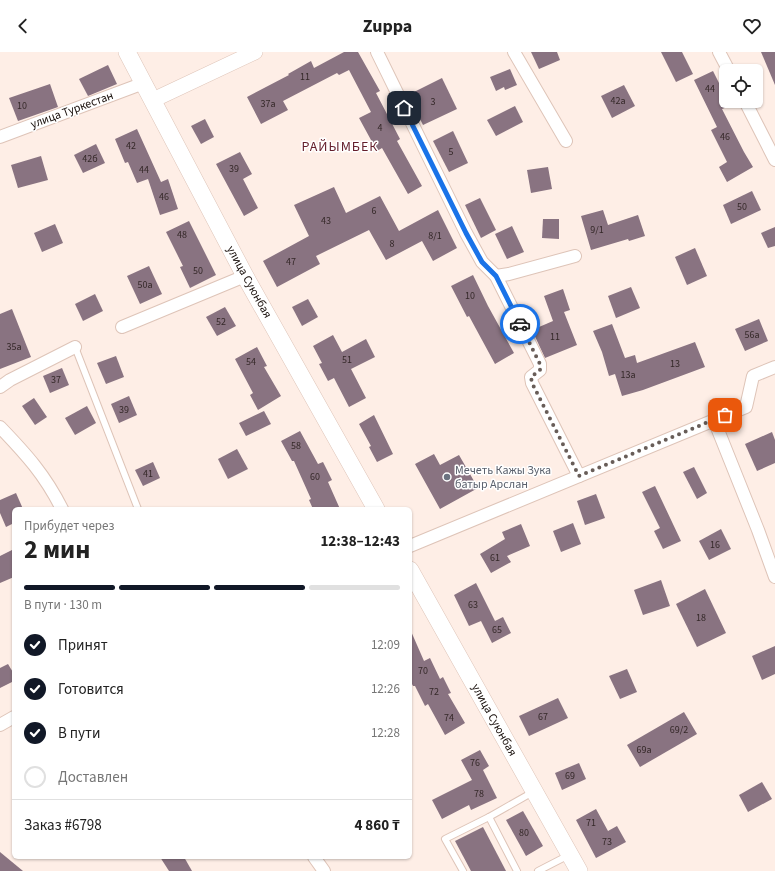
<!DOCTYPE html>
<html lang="ru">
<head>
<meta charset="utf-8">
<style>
  :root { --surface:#fff; --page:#f6f6f6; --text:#222; --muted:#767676; --line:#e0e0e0; --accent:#111827 }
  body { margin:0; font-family:"Source Sans 3",sans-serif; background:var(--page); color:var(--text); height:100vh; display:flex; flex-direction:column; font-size:15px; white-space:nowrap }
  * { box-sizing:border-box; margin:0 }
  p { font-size:13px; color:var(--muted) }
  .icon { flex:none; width:22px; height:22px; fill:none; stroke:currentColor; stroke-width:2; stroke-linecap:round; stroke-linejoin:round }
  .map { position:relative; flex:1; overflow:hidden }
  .side { position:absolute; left:12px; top:455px; width:400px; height:352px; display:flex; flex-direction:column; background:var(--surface); border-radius:6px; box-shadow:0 1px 3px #0004 }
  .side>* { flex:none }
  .tools { position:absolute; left:719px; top:12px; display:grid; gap:8px }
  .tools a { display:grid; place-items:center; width:44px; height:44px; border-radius:6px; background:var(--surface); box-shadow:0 1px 3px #0004; font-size:20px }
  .pin { position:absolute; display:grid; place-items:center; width:34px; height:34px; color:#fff; margin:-17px; border-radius:8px; box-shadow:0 2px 6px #0006 }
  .courier { position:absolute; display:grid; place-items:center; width:40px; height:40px; margin:-20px; border:3px solid #1a73e8; border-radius:50%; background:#fff; color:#222; box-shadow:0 1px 5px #0007 }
  .head em { font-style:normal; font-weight:700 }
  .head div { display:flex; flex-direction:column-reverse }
  .head { display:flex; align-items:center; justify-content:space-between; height:68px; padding:0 12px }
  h1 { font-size:26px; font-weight:700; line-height:30px }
  .bar { display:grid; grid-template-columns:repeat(4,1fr); gap:6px 4px; align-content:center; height:48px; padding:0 12px }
  .bar i { height:5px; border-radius:3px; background:var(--line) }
  .bar .active { background:var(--accent) }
  .bar p { grid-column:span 4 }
  .line { display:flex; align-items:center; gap:10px; padding:0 12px; border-top:1px solid var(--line) }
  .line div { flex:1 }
  ol { padding:0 12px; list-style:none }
  li { display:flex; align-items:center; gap:12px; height:44px }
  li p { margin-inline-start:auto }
  li .icon { padding:4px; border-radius:50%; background:var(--accent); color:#fff; stroke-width:4 }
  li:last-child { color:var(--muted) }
  li i { width:22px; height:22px; border:2px solid var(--line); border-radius:50% }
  header { display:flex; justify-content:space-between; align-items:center; height:52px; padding:0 12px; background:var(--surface); font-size:18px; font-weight:700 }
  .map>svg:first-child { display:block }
</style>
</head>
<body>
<header><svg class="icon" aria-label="back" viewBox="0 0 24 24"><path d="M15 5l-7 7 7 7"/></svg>Zuppa<svg class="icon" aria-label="heart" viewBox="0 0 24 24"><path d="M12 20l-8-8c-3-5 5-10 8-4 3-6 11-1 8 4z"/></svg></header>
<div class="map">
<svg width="775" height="819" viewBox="0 0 775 819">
  <rect width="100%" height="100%" fill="#feeee6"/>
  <g fill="#897381">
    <polygon points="344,0 358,0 380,39 376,41 400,87 397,89 422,134 408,142 382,96 377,99 359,66 371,60 349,18 339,23 337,21 283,49 288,58 261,72 247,45 289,23 288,22 311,9 314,16"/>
    <polygon points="531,0 557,0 560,8 539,17"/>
    <polygon points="661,0 682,0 693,22 676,30"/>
    <polygon points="761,0 775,0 775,33"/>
    <polygon points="108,13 117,32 88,44 79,27"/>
    <polygon points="510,17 517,33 505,38 504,35 496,39 490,25"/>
    <polygon points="713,19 726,45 726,49 728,49 730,54 722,57 744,100 753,115 727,130 719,115 727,110 711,78 717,75 694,28"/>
    <polygon points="442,26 457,57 423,73 408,43"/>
    <polygon points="50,32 58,55 18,69 9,46"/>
    <polygon points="624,33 635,54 612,66 601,44"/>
    <polygon points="515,54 523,70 496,84 487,68"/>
    <polygon points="205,67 214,85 201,92 191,74"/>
    <polygon points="137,77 161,130 168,127 178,157 160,163 148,127 137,131 128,110 125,111 115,87"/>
    <polygon points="453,79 468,111 449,120 433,89"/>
    <polygon points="96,92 105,111 83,121 74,103"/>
    <polygon points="240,100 252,122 243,127 258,156 244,164 216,112"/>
    <polygon points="41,104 48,128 18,136 11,113"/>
    <polygon points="548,115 552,137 531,141 527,118"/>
    <polygon points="334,135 346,161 380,144 399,179 438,158 457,196 433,209 422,189 386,208 369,178 316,204 320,212 277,235 263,209 309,184 294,153"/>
    <polygon points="752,139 761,158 731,172 723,153"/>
    <polygon points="480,146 496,178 481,186 465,153"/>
    <polygon points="603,158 608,173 638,163 645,184 629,189 628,187 591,198 581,164"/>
    <polygon points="543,167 559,167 559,187 542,186"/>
    <polygon points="189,169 216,223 190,236 180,215 183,214 166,180"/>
    <polygon points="55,172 63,191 42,200 34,181"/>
    <polygon points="512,174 524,200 507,207 495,182"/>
    <polygon points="775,175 775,194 768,196 761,181"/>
    <polygon points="695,196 707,224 687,233 675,205"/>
    <polygon points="149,214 162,242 140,252 127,224"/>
    <polygon points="473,223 488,254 514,301 495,312 469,264 467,265 451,234"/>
    <polygon points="631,235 640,256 616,266 608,244"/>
    <polygon points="563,237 570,258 564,260 577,293 545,306 532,278 553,269 544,244"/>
    <polygon points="95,242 103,259 83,269 75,252"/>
    <polygon points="308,247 318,265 302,274 292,255"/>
    <polygon points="225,255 236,274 217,284 206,265"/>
    <polygon points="12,257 31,305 0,317 0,262"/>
    <polygon points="759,267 768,289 745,299 735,277"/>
    <polygon points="612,272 625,306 635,303 637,311 695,290 705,315 643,338 622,344 615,322 609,324 602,300 593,279"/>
    <polygon points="333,283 342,300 366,287 375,305 351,317 366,346 349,355 334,326 328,329 319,312 322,311 313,294"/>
    <polygon points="257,295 267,314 264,315 281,344 258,358 250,343 253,341 235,307"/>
    <polygon points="116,304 124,325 106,332 97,311"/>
    <polygon points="62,316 69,333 50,341 43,324"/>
    <polygon points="129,344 137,363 119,371 111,352"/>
    <polygon points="34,346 47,365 35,373 22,354"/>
    <polygon points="87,354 96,371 75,383 65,366"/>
    <polygon points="264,359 271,372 246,384 239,371"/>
    <polygon points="374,363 393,402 377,410 369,395 371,394 359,372"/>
    <polygon points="300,379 318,412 323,410 332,428 328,430 340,457 313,457 309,448 311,447 294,409 292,409 281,389"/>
    <polygon points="772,380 775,388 775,411 757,419 745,392"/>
    <polygon points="237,397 248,417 228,427 218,407"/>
    <polygon points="434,402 440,413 459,403 478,436 440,457 415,412"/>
    <polygon points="153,410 160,426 143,434 135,418"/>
    <polygon points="694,415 707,441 697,447 683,420"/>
    <polygon points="655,434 681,489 663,497 654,479 660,476 642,440"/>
    <polygon points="16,441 23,457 14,457 14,471 6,475 0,461 0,448"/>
    <polygon points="596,442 605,466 585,473 577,449"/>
    <polygon points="573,471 581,492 561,500 553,479"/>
    <polygon points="521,472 530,494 507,504 511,510 491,521 480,502 505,487 502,480"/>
    <polygon points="721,477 731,497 709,508 699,489"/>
    <polygon points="14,497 14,525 0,531 0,504"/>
    <polygon points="661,528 670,554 643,563 634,538"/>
    <polygon points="476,531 495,569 503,565 511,581 492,591 481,569 469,574 454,543"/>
    <polygon points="705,537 726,581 697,595 676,552"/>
    <polygon points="410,577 424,609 430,606 440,627 443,625 451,641 448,642 465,671 445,683 428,652 425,654 415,634 413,634 410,628"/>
    <polygon points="775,594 775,622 762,628 752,604"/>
    <polygon points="8,612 14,622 14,629 0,636 0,616"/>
    <polygon points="627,617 637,640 620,647 609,624"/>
    <polygon points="558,646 568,666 529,684 519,664"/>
    <polygon points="684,660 697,682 640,715 627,693"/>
    <polygon points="480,698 489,714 483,718 497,746 471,758 469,753 442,767 432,748 472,728 461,708"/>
    <polygon points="579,711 586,727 562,738 555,721"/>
    <polygon points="762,730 772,747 748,760 739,743"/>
    <polygon points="596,757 608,779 617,774 626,790 596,806 576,768"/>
    <polygon points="523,759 543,794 526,804 506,768"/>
    <polygon points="483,775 506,819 471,819 455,789"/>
    <polygon points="0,800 23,819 0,819"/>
    <polygon points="160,805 184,805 192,819 169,819"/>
  </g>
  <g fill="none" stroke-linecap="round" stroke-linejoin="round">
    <defs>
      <g id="service">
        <polyline points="75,295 138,457"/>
        <polyline points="463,819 445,787 489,765"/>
        <polyline points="517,819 489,765 533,740"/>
        <polyline points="538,819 569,803"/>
      </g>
      <g id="minor">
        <polyline points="377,0 466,181 482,210 496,224 540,312 540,318 531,325 532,331 579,424"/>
        <polyline points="514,0 566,89"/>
        <polyline points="719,0 729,19"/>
        <polyline points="745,49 775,108"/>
        <polyline points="0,85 144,31"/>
        <polyline points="496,224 509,222 575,204"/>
        <polyline points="122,275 245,224"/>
        <polyline points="0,335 10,328 75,295"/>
        <polyline points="714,368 758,478 775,525"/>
        <path d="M 0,375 C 26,402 45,423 62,457"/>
        <polyline points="410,494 746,355 753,324 775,315"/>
        <polyline points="0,673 14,665"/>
        <polyline points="314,805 324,819"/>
      </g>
      <polyline id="tertiary" points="153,48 255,0"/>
      <g id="secondary">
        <polyline points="127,0 245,224 376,457"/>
        <polyline points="410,518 579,819"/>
      </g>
    </defs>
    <use href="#service" stroke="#dec4b8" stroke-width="8"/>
    <use href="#minor" stroke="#dec4b8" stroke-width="14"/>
    <use href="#tertiary" stroke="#dec4b8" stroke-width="16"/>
    <use href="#secondary" stroke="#dec4b8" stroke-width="18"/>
    <use href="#service" stroke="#fff" stroke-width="6"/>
    <use href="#minor" stroke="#fff" stroke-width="12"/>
    <use href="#tertiary" stroke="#fff" stroke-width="15"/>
    <use href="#secondary" stroke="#fff" stroke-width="17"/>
  </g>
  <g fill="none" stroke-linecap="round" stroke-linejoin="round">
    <polyline stroke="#685d58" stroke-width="4" stroke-dasharray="0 7.2" points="520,272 540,312 540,318 531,325 532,331 579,424 725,363"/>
    <polyline stroke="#1a73e8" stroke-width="5" points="404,56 466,181 482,210 496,224 520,272"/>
  </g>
  <circle fill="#6b7280" stroke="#fff" stroke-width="1.5" cx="447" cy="425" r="4"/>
  <g text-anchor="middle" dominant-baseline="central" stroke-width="3" stroke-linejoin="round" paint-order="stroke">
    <g font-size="10" fill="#342828">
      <text x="305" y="25">11</text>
      <text x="710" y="37">44</text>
      <text x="618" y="49">42а</text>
      <text x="433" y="50">3</text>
      <text x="268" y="52">37а</text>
      <text x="22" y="54">10</text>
      <text x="380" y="76">4</text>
      <text x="725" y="85">46</text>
      <text x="131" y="94">42</text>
      <text x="451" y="100">5</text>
      <text x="90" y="107">42б</text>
      <text x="234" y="117">39</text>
      <text x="144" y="118">44</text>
      <text x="164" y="145">46</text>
      <text x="742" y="155">50</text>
      <text x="374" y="159">6</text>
      <text x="326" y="169">43</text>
      <text x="597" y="178">9/1</text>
      <text x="182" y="183">48</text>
      <text x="435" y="184">8/1</text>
      <text x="392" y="192">8</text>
      <text x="291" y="210">47</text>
      <text x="198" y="219">50</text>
      <text x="145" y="233">50а</text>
      <text x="470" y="244">10</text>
      <text x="221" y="270">52</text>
      <text x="752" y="283">56а</text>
      <text x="555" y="285">11</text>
      <text x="14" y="295">35а</text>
      <text x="347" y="308">51</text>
      <text x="251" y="310">54</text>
      <text x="675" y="312">13</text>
      <text x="628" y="323">13а</text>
      <text x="56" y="328">37</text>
      <text x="124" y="358">39</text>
      <text x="296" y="394">58</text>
      <text x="148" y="422">41</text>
      <text x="315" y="425">60</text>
      <text x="715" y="493">16</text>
      <text x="495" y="506">61</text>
      <text x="473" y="553">63</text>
      <text x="701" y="566">18</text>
      <text x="497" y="578">65</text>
      <text x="423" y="619">70</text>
      <text x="434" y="640">72</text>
      <text x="543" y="665">67</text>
      <text x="449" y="666">74</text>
      <text x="679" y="678">69/2</text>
      <text x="644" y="698">69а</text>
      <text x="475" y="711">76</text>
      <text x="570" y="724">69</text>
      <text x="479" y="742">78</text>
      <text x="591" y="771">71</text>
      <text x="524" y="781">80</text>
      <text x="607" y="790">73</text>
    </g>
    <g font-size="12" fill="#180f0b" stroke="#fff">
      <text transform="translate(72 58) rotate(-20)">улица Туркестан</text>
      <text transform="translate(249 230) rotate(61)">улица Суюнбая</text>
      <text transform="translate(494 668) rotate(61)">улица Суюнбая</text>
    </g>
    <g font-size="12" fill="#5b616d" stroke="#fff" text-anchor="start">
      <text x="455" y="418">Мечеть Кажы Зука<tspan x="455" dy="14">батыр Арслан</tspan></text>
    </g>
    <g font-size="14" letter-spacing="1" fill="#641e2b" stroke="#fff">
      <text x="340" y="95">РАЙЫМБЕК</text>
    </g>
  </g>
</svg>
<div class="tools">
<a><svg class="icon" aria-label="locate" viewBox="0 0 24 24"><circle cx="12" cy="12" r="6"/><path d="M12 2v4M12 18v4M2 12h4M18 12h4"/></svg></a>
</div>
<div class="pin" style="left:725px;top:363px;background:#ea580c"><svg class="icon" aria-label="bag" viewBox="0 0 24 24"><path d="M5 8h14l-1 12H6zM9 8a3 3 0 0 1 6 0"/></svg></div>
<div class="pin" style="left:404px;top:56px;background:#1f2937"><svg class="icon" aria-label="home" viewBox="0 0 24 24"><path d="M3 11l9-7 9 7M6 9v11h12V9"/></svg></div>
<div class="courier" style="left:520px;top:272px"><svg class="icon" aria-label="car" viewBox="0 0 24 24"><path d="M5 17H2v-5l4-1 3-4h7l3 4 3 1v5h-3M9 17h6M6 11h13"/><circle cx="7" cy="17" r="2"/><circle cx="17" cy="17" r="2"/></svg></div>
<section class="side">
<div class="head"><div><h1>2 мин</h1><p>Прибудет через</p></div><em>12:38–12:43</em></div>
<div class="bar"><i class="active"></i><i class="active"></i><i class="active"></i><i></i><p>В пути · 130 m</p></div>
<ol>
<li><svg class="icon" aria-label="check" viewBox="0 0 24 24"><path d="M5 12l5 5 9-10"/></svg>Принят<p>12:09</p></li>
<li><svg class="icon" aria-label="check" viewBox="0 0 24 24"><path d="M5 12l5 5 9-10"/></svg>Готовится<p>12:26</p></li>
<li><svg class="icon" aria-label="check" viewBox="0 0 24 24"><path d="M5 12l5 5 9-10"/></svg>В пути<p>12:28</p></li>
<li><i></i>Доставлен</li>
</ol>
<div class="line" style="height:52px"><div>Заказ #6798</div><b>4 860 ₸</b></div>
</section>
</div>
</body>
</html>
